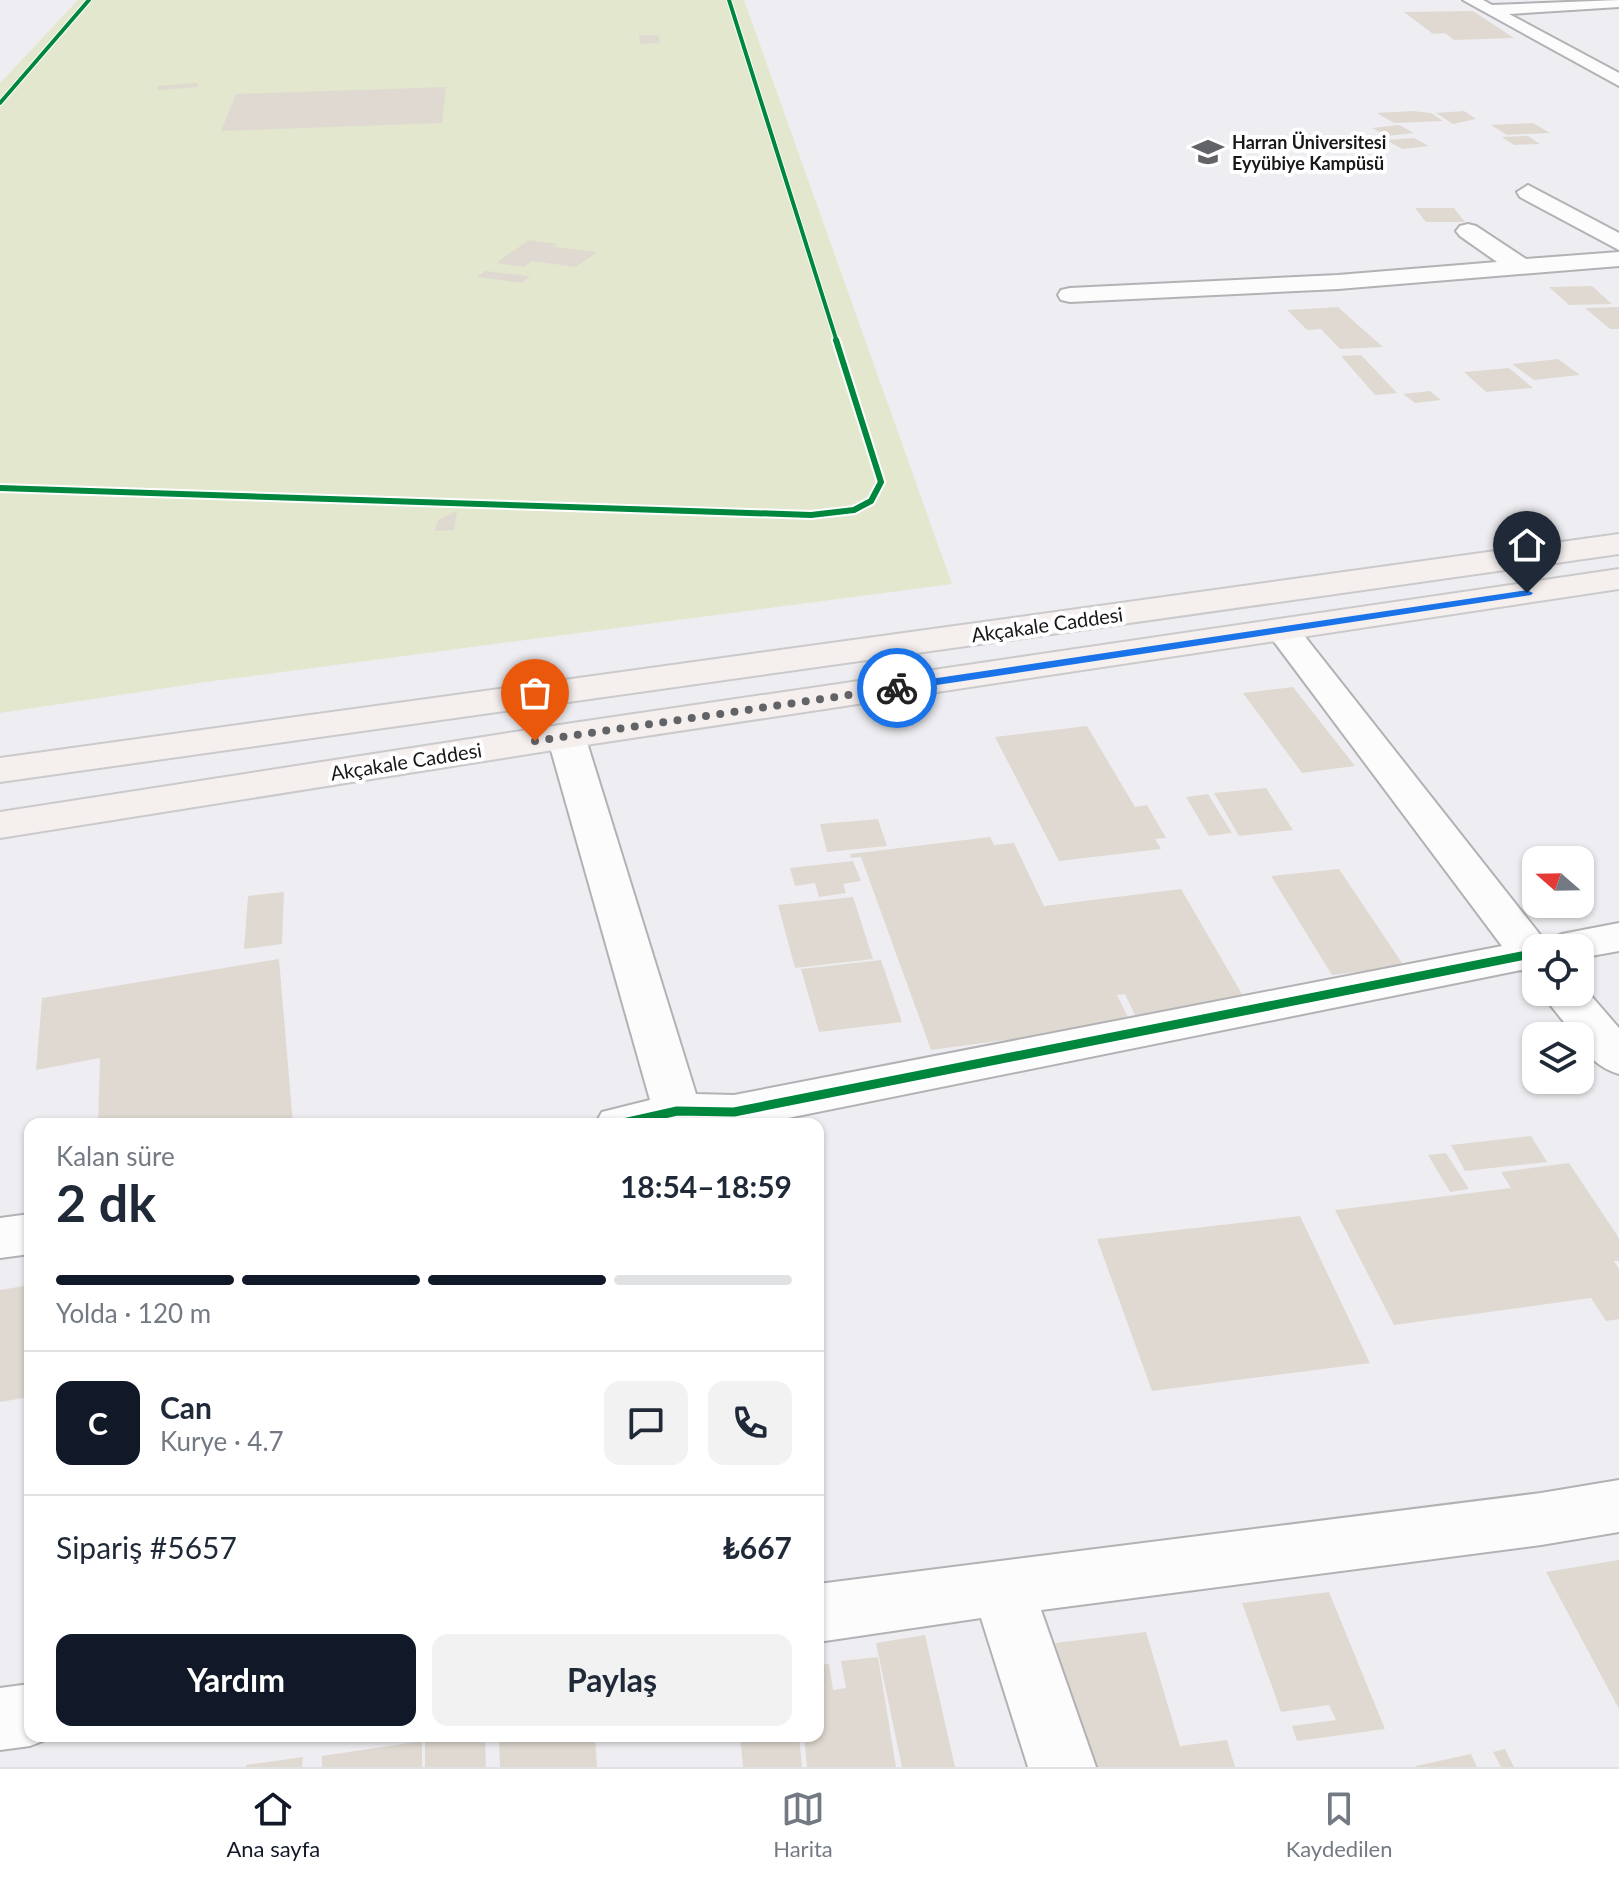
<!DOCTYPE html>
<html lang="tr">
<head>
<meta charset="utf-8">
<style>
  :root { --surface:#fff; --page:#f2f2f3; --text:#1f2937; --muted:#747a83; --line:#e0e1e3; --accent:#111827 }
  body { margin:0; font-family:Lato,sans-serif; background:var(--page); color:var(--text); height:100vh; display:flex; flex-direction:column; font-size:30px; white-space:nowrap }
  * { box-sizing:border-box; margin:0 }
  p { font-size:26px; color:var(--muted) }
  .icon { flex:none; width:44px; height:44px; fill:none; stroke:currentColor; stroke-width:2; stroke-linecap:round; stroke-linejoin:round }
  .map { position:relative; flex:1; overflow:hidden }
  .sheet { position:absolute; left:24px; top:1118px; width:800px; height:624px; display:flex; flex-direction:column; background:var(--surface); border-radius:16px; box-shadow:0 2px 6px #0004 }
  .sheet>* { flex:none }
  .needle { width:52px; rotate:290deg }
  .tools { position:absolute; left:1522px; top:846px; display:grid; gap:16px }
  .tools a { display:grid; place-items:center; width:72px; height:72px; border-radius:16px; background:var(--surface); box-shadow:0 2px 6px #0004; font-size:40px }
  .pin { position:absolute; display:grid; place-items:center; width:68px; height:68px; color:#fff; margin:-82px -34px; border-radius:50% 50% 50% 0; rotate:-45deg; box-shadow:0 0 8px #0007 }
  .pin .icon { rotate:45deg }
  .courier { position:absolute; display:grid; place-items:center; width:80px; height:80px; margin:-40px; border:6px solid #1a73e8; border-radius:50%; background:#fff; color:#222; box-shadow:0 2px 10px #0007 }
  .head em { font-style:normal; font-weight:700 }
  .head div { display:flex; flex-direction:column-reverse }
  .head { display:flex; align-items:center; justify-content:space-between; height:136px; padding:0 32px }
  h1 { font-size:52px; font-weight:700; line-height:60px }
  .bar { display:grid; grid-template-columns:repeat(4,1fr); gap:12px 8px; align-content:center; height:96px; padding:0 32px }
  .bar i { height:10px; border-radius:6px; background:var(--line) }
  .bar .current { background:var(--accent) }
  .bar p { grid-column:span 4 }
  .line { display:flex; align-items:center; gap:20px; padding:0 32px; border-top:2px solid var(--line) }
  .line div { flex:1 }
  .round { display:grid; place-items:center; flex:none; width:84px; height:84px; border-radius:16px; background:var(--page) }
  .primary-button { display:flex; gap:16px; margin-top:auto; padding:16px 32px }
  .primary-button a { flex:1; height:92px; border-radius:16px; background:var(--accent); color:#fff; font-size:32px; font-weight:700; line-height:92px; text-align:center }
  .primary-button a+a { background:var(--page); color:var(--text) }
  .tabs { display:flex; justify-content:space-around; align-items:center; height:112px; border-top:2px solid var(--line); background:var(--surface); font-size:22px; color:var(--muted) }
  .tabs a { display:grid; justify-items:center; gap:4px }
  .tabs .current { color:var(--accent) }
  .map>svg:first-child { display:block }
</style>
</head>
<body>
<div class="map">
<svg width="1619" height="1767" viewBox="0 0 1619 1767">
  <rect width="100%" height="100%" fill="#eeeef2"/>
  <polygon fill="#e2e7cd" points="78,0 744,0 952,584 206,682 0,713 0,83"/>
  <g fill="#dfd9d1">
    <polygon points="1473,11 1514,38 1454,40 1445,33 1433,34 1404,12"/>
    <polygon points="639,35 658,35 660,43 640,44"/>
    <polygon points="198,83 198,87 158,90 157,86"/>
    <polygon points="446,87 442,123 221,131 236,94"/>
    <polygon points="1413,111 1431,113 1443,121 1394,123 1377,113"/>
    <polygon points="1464,111 1476,119 1453,124 1436,113"/>
    <polygon points="1533,123 1550,133 1507,135 1491,125"/>
    <polygon points="1399,125 1414,133 1387,136 1372,128"/>
    <polygon points="1528,136 1540,144 1514,145 1502,137"/>
    <polygon points="1414,138 1429,146 1402,149 1386,140"/>
    <polygon points="1415,208 1454,208 1465,222 1426,222"/>
    <polygon points="529,240 557,244 553,247 597,252 576,267 532,261 524,267 496,263"/>
    <polygon points="485,271 530,276 522,283 477,277"/>
    <polygon points="1592,286 1612,304 1569,305 1549,287"/>
    <polygon points="1338,307 1359,326 1383,347 1340,349 1321,329 1307,330 1287,310"/>
    <polygon points="1619,307 1619,329 1610,329 1585,308"/>
    <polygon points="1361,355 1397,393 1375,395 1341,356"/>
    <polygon points="1558,359 1580,375 1534,380 1512,364"/>
    <polygon points="1509,368 1533,388 1486,392 1464,372"/>
    <polygon points="1430,391 1441,400 1415,403 1403,394"/>
    <polygon points="457,511 454,530 435,531 438,520"/>
    <polygon points="1293,687 1355,766 1302,773 1243,693"/>
    <polygon points="1087,726 1135,807 1147,805 1166,838 1155,839 1161,849 1059,861 995,737"/>
    <polygon points="1266,788 1293,830 1239,836 1214,793"/>
    <polygon points="1208,794 1232,833 1209,836 1186,797"/>
    <polygon points="878,819 887,846 827,852 820,824"/>
    <polygon points="990,837 994,845 1014,843 1044,906 1181,889 1246,1001 1135,1015 1125,994 1117,995 1131,1023 931,1050 861,857 851,858 850,854"/>
    <polygon points="853,861 861,881 843,884 846,893 819,897 815,883 795,886 790,868"/>
    <polygon points="1339,869 1404,966 1332,975 1271,876"/>
    <polygon points="284,892 282,944 244,949 248,896"/>
    <polygon points="853,897 873,959 795,968 778,905"/>
    <polygon points="279,959 293,1124 98,1124 100,1058 36,1070 42,998"/>
    <polygon points="881,960 902,1022 819,1032 801,969"/>
    <polygon points="1531,1136 1547,1162 1465,1171 1451,1145"/>
    <polygon points="1446,1153 1469,1189 1450,1192 1428,1155"/>
    <polygon points="1569,1163 1619,1238 1619,1261 1614,1261 1619,1269 1619,1319 1606,1321 1591,1298 1394,1325 1335,1210 1511,1188 1501,1172"/>
    <polygon points="1300,1216 1370,1363 1152,1391 1097,1239"/>
    <polygon points="30,1285 30,1397 0,1402 0,1290"/>
    <polygon points="1619,1560 1619,1709 1546,1572"/>
    <polygon points="1329,1592 1385,1729 1297,1741 1292,1726 1336,1720 1329,1705 1281,1712 1242,1603"/>
    <polygon points="1146,1632 1180,1746 1227,1740 1235,1767 1087,1767 1055,1643"/>
    <polygon points="925,1635 955,1767 902,1767 876,1643"/>
    <polygon points="878,1657 896,1767 807,1767 804,1736 818,1736 818,1665 829,1664 833,1690 846,1688 841,1661"/>
    <polygon points="425,1736 485,1736 486,1767 425,1767"/>
    <polygon points="499,1736 595,1736 597,1767 500,1767"/>
    <polygon points="740,1736 799,1736 802,1767 743,1767"/>
    <polygon points="422,1741 422,1767 322,1767 322,1756"/>
    <polygon points="1505,1749 1514,1767 1501,1767 1493,1752"/>
    <polygon points="1471,1754 1477,1767 1416,1767 1416,1766"/>
    <polygon points="303,1757 302,1767 246,1767 246,1765"/>
  </g>
  <g fill="none" stroke-linecap="round" stroke-linejoin="round">
    <defs>
      <g id="street">
        <polygon points="1463,0 1483,0 1492,5 1619,0 1619,7 1509,14 1619,73 1619,86"/>
        <polygon points="1528,185 1619,233 1619,250 1520,197 1517,192"/>
        <polygon points="1468,224 1476,226 1526,259 1619,252 1619,266 1338,289 1070,302 1061,300 1058,295 1061,290 1070,288 1338,275 1497,262 1460,236 1456,231 1460,226"/>
        <polygon points="1283,621 1295,624 1545,941 1562,934 1619,923 1619,951 1580,958 1580,948 1536,948 1536,974 1521,970 758,1124 595,1124 602,1112 650,1100 547,736 553,728 566,725 579,728 585,736 696,1094 734,1095 1502,946 1266,631 1271,624"/>
        <path d="M 1580,983 L 1619,1028 L 1619,1074 C 1602,1069 1582,1055 1580,1036 L 1575,1036 L 1540,992 L 1580,992 Z"/>
        <polygon points="30,1214 30,1254 0,1258 0,1218"/>
        <polygon points="1619,1480 1619,1532 1541,1545 1041,1610 1096,1767 1028,1767 981,1618 818,1642 818,1584 1541,1493"/>
        <polygon points="30,1684 30,1736 53,1737 30,1746 0,1750 0,1688"/>
      </g>
      <g id="primary">
        <polygon points="1619,534 1619,554 0,782 0,758"/>
        <polygon points="1619,569 1619,589 566,748 0,838 0,812 566,724"/>
      </g>
    </defs>
    <use href="#street" stroke="#b2b2b5" stroke-width="4"/>
    <use href="#primary" stroke="#cacacc" stroke-width="4"/>
    <use href="#street" fill="#fcfcfd" fill-rule="evenodd"/>
    <use href="#primary" fill="#f5efee" fill-rule="evenodd"/>
    <defs>
      <g id="cycleway-far2">
        <polyline points="729,0 837,342"/>
        <polyline points="0,103 89,0"/>
      </g>
      <polyline id="cycleway-far1" points="0,488 811,515 854,510 871,501 881,482 836,340"/>
      <polyline id="cycleway" points="619,1124 677,1111 734,1112 1536,953"/>
    </defs>
    <use href="#cycleway-far2" stroke="#fff" stroke-width="6"/>
    <use href="#cycleway-far1" stroke="#fff" stroke-width="10"/>
    <use href="#cycleway" stroke="#fff" stroke-width="14"/>
    <use href="#cycleway-far2" stroke="#00873e" stroke-width="4"/>
    <use href="#cycleway-far1" stroke="#00873e" stroke-width="6"/>
    <use href="#cycleway" stroke="#00873e" stroke-width="9"/>
  </g>
  <polygon fill="#1a73e8" points="1527,590 1533,593 1531,595 897,691 891,688 897,684"/>
  <g fill="none" stroke-linecap="round" stroke-linejoin="round">
    <polyline stroke="#626366" stroke-width="8" stroke-dasharray="0 14.4" points="535,741 897,688"/>
  </g>
  <defs>
    <symbol id="university-bare" viewBox="-9 -9 18 18"><path d="M0-5L7-2L0 1L-7-2ZM-4 1L0 2.5L4 1V4Q0 6-4 4Z" fill="#626366" stroke="#fff" stroke-width="2.5" paint-order="stroke"/></symbol>
  </defs>
  <g fill-rule="evenodd">
    <use href="#university-bare" x="1186" y="130" width="44" height="44"/>
  </g>
  <g text-anchor="middle" dominant-baseline="central" stroke-width="8" stroke-linejoin="round" paint-order="stroke">
    <g font-size="18" font-weight="bold" fill="#17181a" stroke="#fff" text-anchor="start">
      <text x="1232" y="142">Harran Üniversitesi<tspan x="1232" dy="21">Eyyübiye Kampüsü</tspan></text>
    </g>
    <g font-size="20" fill="#17181a" stroke="#fff">
      <text transform="translate(1047 624) rotate(-8)">Akçakale Caddesi</text>
      <text transform="translate(406 761) rotate(-9)">Akçakale Caddesi</text>
    </g>
  </g>
</svg>
<div class="tools">
<a><svg class="needle" viewBox="-14 -14 28 28"><path d="M0-13l5 13h-10z" fill="#e53935"/><path d="M0 13l5-13h-10z" fill="#747a83"/></svg></a>
<a><svg class="icon" aria-label="locate" viewBox="0 0 24 24"><circle cx="12" cy="12" r="6"/><path d="M12 2v4M12 18v4M2 12h4M18 12h4"/></svg></a>
<a><svg class="icon" aria-label="layers" viewBox="0 0 24 24"><path d="M12 4l9 5-9 5-9-5zM3 14l9 5 9-5"/></svg></a>
</div>
<div class="pin" style="left:535px;top:741px;background:#ea580c"><svg class="icon" aria-label="bag" viewBox="0 0 24 24"><path d="M5 8h14l-1 12H6zM9 8a3 3 0 0 1 6 0"/></svg></div>
<div class="pin" style="left:1527px;top:593px;background:#1f2937"><svg class="icon" aria-label="home" viewBox="0 0 24 24"><path d="M3 11l9-7 9 7M6 9v11h12V9"/></svg></div>
<div class="courier" style="left:897px;top:688px"><svg class="icon" aria-label="bike" viewBox="0 0 24 24"><circle cx="6" cy="16" r="4"/><circle cx="18" cy="16" r="4"/><path d="M6 16l4-8h5l3 8M10 8l3 8H6M13 5h3"/></svg></div>
<section class="sheet">
<div class="head"><div><h1>2 dk</h1><p>Kalan süre</p></div><em>18:54–18:59</em></div>
<div class="bar"><i class="current"></i><i class="current"></i><i class="current"></i><i></i><p>Yolda · 120 m</p></div>
<div class="line" style="height:144px"><b class="round" style="background:var(--accent);color:#fff">C</b><div><b>Can</b><p>Kurye · 4.7</p></div><a class="round"><svg class="icon" aria-label="chat" viewBox="0 0 24 24"><path d="M4 5h16v11H9l-5 4z"/></svg></a><a class="round"><svg class="icon" aria-label="phone" viewBox="0 0 24 24"><path d="M5 4h4l2 5-3 2q2 4 5 5l2-3 5 2v4C11 20 4 13 5 4z"/></svg></a></div>
<div class="line" style="height:104px"><div>Sipariş #5657</div><b>₺667</b></div>
<div class="primary-button"><a>Yardım</a><a>Paylaş</a></div>
</section>
</div>
<nav class="tabs">
<a class="current"><svg class="icon" aria-label="home" viewBox="0 0 24 24"><path d="M3 11l9-7 9 7M6 9v11h12V9"/></svg>Ana sayfa</a>
<a><svg class="icon" aria-label="map" viewBox="0 0 24 24"><path d="M3 6l6-2 6 2 6-2v14l-6 2-6-2-6 2zM9 4v14M15 6v14"/></svg>Harita</a>
<a><svg class="icon" aria-label="saved" viewBox="0 0 24 24"><path d="M7 4h10v16l-5-4-5 4z"/></svg>Kaydedilen</a>
</nav>
</body>
</html>
